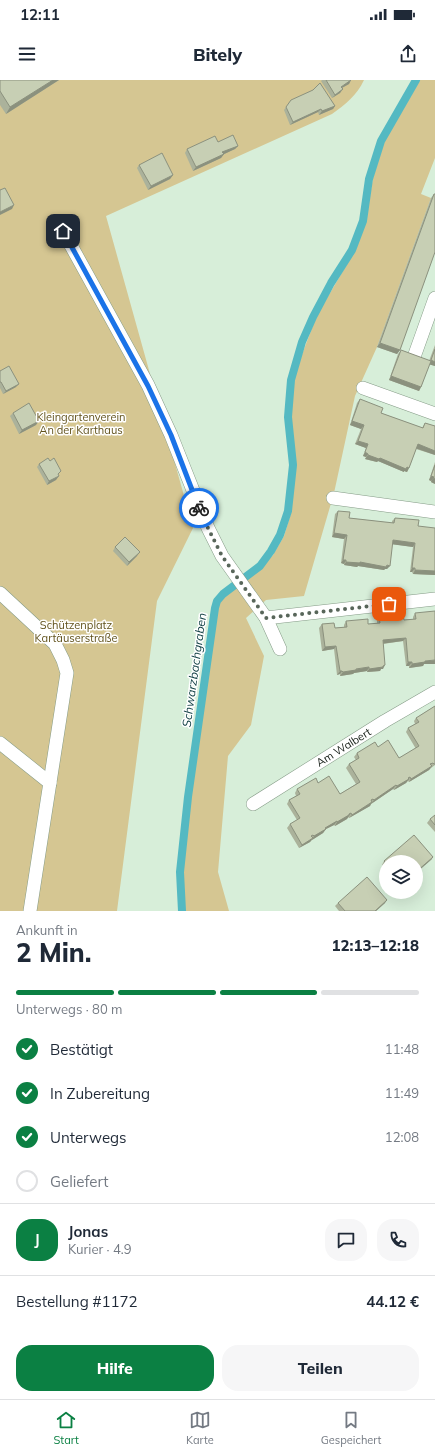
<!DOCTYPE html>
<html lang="de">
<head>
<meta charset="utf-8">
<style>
  :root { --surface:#fff; --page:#f6f6f7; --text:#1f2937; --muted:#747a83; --line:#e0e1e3; --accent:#0b8043 }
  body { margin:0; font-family:Mulish,sans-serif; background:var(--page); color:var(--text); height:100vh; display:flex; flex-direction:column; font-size:15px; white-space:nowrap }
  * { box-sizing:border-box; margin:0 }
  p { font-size:13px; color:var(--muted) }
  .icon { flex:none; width:22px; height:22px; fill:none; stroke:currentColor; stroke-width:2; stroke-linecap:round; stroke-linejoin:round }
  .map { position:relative; height:831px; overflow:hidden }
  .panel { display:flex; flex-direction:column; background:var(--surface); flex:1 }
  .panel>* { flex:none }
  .tools { position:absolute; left:379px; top:775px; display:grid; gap:8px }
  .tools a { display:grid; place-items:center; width:44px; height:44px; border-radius:50%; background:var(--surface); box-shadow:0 4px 16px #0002; font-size:20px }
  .pin { position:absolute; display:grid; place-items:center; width:34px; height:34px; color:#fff; margin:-17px; border-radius:8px; box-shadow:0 2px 6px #0006 }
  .courier { position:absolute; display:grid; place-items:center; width:40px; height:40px; margin:-20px; border:3px solid #1a73e8; border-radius:50%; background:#fff; color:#222; box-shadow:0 1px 5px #0007 }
  .headline em { font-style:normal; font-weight:800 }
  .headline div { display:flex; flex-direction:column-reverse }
  .headline { display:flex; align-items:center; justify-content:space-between; height:68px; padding:0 16px }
  h1 { font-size:26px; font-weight:800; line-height:30px }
  .bar { display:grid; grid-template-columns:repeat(4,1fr); gap:6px 4px; align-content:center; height:48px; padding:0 16px }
  .bar i { height:5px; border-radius:3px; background:var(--line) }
  .bar .selected { background:var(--accent) }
  .bar p { grid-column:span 4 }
  .line { display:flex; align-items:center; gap:10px; padding:0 16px; border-top:1px solid var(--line) }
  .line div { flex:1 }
  .round { display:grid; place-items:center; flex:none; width:42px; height:42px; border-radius:16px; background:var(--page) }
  ol { padding:0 16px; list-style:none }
  li { display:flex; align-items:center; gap:12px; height:44px }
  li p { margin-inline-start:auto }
  li .icon { padding:4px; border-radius:50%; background:var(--accent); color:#fff; stroke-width:4 }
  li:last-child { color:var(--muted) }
  li i { width:22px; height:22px; border:2px solid var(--line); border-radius:50% }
  .cta { display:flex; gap:8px; margin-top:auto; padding:8px 16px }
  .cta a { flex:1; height:46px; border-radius:16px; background:var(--accent); color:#fff; font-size:16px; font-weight:800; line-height:46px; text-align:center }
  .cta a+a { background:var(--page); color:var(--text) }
  .status { display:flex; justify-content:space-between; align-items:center; height:28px; padding:0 20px; background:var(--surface); direction:ltr }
  .status svg { height:11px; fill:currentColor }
  header { display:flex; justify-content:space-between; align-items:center; height:52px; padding:0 16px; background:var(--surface); font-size:18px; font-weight:800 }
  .dock { display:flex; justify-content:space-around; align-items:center; height:56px; border-top:1px solid var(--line); background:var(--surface); font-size:11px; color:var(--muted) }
  .dock a { display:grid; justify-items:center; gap:2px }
  .dock .selected { color:var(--accent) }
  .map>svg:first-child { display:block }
</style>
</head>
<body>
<div class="status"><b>12:11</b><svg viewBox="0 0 49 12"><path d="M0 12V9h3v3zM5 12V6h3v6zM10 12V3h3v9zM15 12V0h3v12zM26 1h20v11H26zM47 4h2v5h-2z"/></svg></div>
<header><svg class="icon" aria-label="menu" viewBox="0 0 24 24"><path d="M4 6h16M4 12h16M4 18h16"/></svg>Bitely<svg class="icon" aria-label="share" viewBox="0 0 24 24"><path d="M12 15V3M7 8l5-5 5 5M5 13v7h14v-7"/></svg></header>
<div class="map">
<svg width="435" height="831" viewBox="0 0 435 831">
  <rect width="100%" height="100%" fill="#d7eed9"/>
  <g fill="#d5c692">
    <path d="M 0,0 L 364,0 C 357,15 345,25 332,34 L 106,136 L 193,448 L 157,521 L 117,831 L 0,831 Z"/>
    <polygon points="420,0 435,0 435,78 421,114 431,118 377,267 355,316 334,413 304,516 266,520 246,538 264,576 251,645 228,676 218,792 229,831 184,831 181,789 189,717 215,535 220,520 225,514 260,488 273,475 284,456 291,433 296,384 291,337 293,298 317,235 356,169 366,139 373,98 384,62"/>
  </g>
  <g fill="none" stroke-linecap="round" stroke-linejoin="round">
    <polyline stroke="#54b9c2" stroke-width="8" points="182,831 180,792 188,717 215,528 217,521 223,514 260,486 271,471 280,455 288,431 293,385 288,337 291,300 302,262 313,237 331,203 352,170 363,141 369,99 381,61 416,0"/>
    <defs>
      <g id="service">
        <polyline points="63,151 148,305 171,355 208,448 222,476 266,538 280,569"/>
        <polyline points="414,277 435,218"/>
        <polyline points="363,308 435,334"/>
        <polyline points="333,418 435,432"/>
        <polyline points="0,513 55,564 63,580 67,593 30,831"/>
        <polyline points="266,538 435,519"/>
        <polyline points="0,663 50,703"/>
        <path id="s1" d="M 253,724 L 385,641 L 435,612"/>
      </g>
    </defs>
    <use href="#service" stroke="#859b87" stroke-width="14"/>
    <use href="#service" stroke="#fff" stroke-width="13"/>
  </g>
  <g fill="#abb29b">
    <polygon points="0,0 59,0 6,34 0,25"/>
    <polygon points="322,0 351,0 349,4 342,8 340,13 332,18 321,1"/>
    <polygon points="291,20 335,26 333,29 319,35 318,32 290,45 284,30"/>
    <polygon points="218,62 238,66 235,69 224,74 221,78 193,91 185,73 187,69"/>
    <polygon points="139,85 173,95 170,99 148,110 137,88"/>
    <polygon points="434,114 400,270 397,274 377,267 431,118"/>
    <polygon points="435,265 435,286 429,284 421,307 419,311 389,300 398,274 401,270 429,281"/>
    <polygon points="0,291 16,307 3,314 0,308"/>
    <polygon points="360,319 381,333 422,348 425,343 435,346 435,375 416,369 409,388 407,392 404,391 404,392 378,381 377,382 365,379 366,377 363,376 366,368 355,364 361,349 350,345 357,323"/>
    <polygon points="13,333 36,345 19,354 10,336"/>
    <polygon points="50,381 58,395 56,400 47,405 37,387 39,384"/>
    <polygon points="435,382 435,404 431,402 431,401 429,400"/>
    <polygon points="338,431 349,438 392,443 392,441 395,438 418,446 435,495 413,494 412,492 410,492 413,467 392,464 387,489 385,489 384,490 358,486 357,487 344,485 344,484 341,483 344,459 332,457 335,434"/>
    <polygon points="115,467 137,476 127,486 113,471"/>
    <polygon points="415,533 424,584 423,586 409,588 409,586 406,586 403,561 383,564 383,589 381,589 380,591 367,592 367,591 354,593 353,594 340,596 340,594 337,595 334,569 322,571 319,548 322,544 335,548 344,547 344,545 346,541 368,544 377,543 377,541 379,537 404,540 413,539 413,537"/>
    <polygon points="435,626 435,685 431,688 429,690 409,702 408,701 406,703 394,710 393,709 371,724 370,726 349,738 348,737 347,739 335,746 334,745 326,749 323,753 312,760 310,762 299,768 287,748 290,744 297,740 287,724 289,720 296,716 295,713 297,709 318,703 340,714 356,704 346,688 349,684 356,680 354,677 357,673 378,667 399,678 416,669 406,652 408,648 415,644 414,641 416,638"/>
    <polygon points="435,735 435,752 427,743 430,739"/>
    <polygon points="433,777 431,780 386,782 386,790 382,785 384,781"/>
    <polygon points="338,823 385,823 376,831 339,831 335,826"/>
  </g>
  <g fill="#8b917e">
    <polygon points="53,0 59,0 6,34 10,27"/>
    <polygon points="351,0 349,4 338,10 341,7"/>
    <polygon points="343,9 340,13 332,18 335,15"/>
    <polygon points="335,26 333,29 319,35 322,31"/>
    <polygon points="321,29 318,32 290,45 293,42"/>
    <polygon points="238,66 235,69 220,76 222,72"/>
    <polygon points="224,74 221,78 193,91 196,87"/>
    <polygon points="173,95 170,99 148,110 151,106"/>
    <polygon points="14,125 12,129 0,135 0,132"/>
    <polygon points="380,263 400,270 397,274 377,267"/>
    <polygon points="431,280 435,282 435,286 428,284"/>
    <polygon points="391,296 421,307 419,311 389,300"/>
    <polygon points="19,304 16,307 3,314 6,311"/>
    <polygon points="39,341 36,345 19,354 22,350"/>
    <polygon points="352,341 364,345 361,349 350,345"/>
    <polygon points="358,361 368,364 366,368 355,364"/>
    <polygon points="418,364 435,371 435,375 415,368"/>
    <polygon points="365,372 368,374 366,377 363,376"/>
    <polygon points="368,375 380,378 409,388 407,392 404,391 404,392 378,381 377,382 365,379"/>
    <polygon points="59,396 56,400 47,405 49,401"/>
    <polygon points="431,396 434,397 431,401 429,400"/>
    <polygon points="433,398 435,399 435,404 431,402"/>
    <polygon points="334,453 347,455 344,459 332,457"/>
    <polygon points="393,460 415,463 413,467 390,464"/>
    <polygon points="140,472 137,476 127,486 129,482"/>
    <polygon points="343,480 346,480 344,484 341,483"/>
    <polygon points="346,482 360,482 390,486 387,489 385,489 384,490 358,486 357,487 344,485"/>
    <polygon points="412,488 415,488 412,492 410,492"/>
    <polygon points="415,490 435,491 435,495 413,494"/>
    <polygon points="406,558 403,561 380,564 383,560"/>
    <polygon points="336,566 334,569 322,571 325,567"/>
    <polygon points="435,580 435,584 424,584 423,586 409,588 412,584 425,581"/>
    <polygon points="408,582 412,582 409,586 406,586"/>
    <polygon points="385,585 383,589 381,589 380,591 367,592 369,589"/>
    <polygon points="369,587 367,591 354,593 353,594 340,596 343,592"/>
    <polygon points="340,591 342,591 340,594 337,595"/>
    <polygon points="432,686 429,690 409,702 411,699"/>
    <polygon points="410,697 406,703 394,710 397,706"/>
    <polygon points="396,705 393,709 371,724 374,720"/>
    <polygon points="372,722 370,726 349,738 352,735"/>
    <polygon points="351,733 347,739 335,746 337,742"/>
    <polygon points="337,741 334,745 326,749 323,753 312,760 314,756 325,748"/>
    <polygon points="313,758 310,762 299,768 302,765"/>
    <polygon points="433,777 431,780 416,793 416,792"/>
    <polygon points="387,820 385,823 376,831 375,831"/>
  </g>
  <g fill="#c7cfb4" stroke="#8b917e">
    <polygon points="0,0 53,0 10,27 0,11"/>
    <polygon points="326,0 351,0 341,7 343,9 335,15"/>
    <polygon points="320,3 335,26 322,31 321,29 293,42 286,27 291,20 313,10"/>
    <polygon points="233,55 238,66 222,72 224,74 196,87 187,69 215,56 218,62"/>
    <polygon points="162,73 173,95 151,106 139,85"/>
    <polygon points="5,108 14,125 0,132 0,110"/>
    <polygon points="434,114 435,114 435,172 400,270 380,263"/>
    <polygon points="435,269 435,282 431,280"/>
    <polygon points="401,270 431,281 421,307 391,296"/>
    <polygon points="9,286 19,304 6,311 1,302 0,302 0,291"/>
    <polygon points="360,319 383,328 381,333 423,348 425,343 435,346 435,371 418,364 409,388 407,387 406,389 380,378 379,379 368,375 368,374 365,372 368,364 358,361 364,345 352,341"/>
    <polygon points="29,323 39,341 22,350 13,333"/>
    <polygon points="48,378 50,381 54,378 61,391 58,394 59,396 49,401 39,384"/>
    <polygon points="435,385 435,399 433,398 434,397 431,396"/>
    <polygon points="338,431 350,432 349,438 394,443 395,438 419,440 418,446 435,448 435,491 415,490 415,488 412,488 415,463 393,460 390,486 387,485 386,487 360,482 360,483 346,482 346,480 343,480 347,455 334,453"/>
    <polygon points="125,457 140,472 129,482 115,467"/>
    <polygon points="435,531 435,580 425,581 425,582 412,584 412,582 408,582 406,558 383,560 385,585 383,586 383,587 369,589 369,587 356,589 356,590 343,592 342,591 340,591 336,566 325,567 322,544 334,543 335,548 347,547 346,541 368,539 368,544 380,543 379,537 403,534 404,540 416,539 415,533"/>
    <polygon points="435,626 435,684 434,684 433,683 430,684 432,686 411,699 410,697 408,698 409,699 397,706 396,705 374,720 373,719 371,720 372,722 352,735 351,733 349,734 349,735 337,742 337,741 325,748 326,749 314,756 313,755 311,756 313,758 302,765 290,744 300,738 289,720 300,714 297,709 316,698 318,703 329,696 340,714 360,702 349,684 359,678 357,673 375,662 378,667 388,660 399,678 419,666 408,648 419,642 416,638"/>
    <polygon points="435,735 435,745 430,739"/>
    <polygon points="414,755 433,777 416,792 416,782 386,782 386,783 384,781"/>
    <polygon points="367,797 387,820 375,831 345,831 338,823"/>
  </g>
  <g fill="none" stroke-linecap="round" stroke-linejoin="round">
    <polyline stroke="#58665a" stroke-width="4" stroke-dasharray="0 7.2" points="199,428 208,448 222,476 266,538 389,524"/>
    <polyline stroke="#1a73e8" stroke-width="5" points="63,151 148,306 171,355 199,428"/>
  </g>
  <g text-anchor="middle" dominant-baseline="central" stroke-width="3" stroke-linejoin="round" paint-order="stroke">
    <g font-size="11" fill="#61521c" stroke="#fff">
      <text x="81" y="337">Kleingartenverein<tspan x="81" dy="13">An der Karthaus</tspan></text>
      <text x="76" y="545">Schützenplatz<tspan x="76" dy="13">Kartäuserstraße</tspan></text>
    </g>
    <g font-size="11" fill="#141c15" stroke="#fff">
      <text stroke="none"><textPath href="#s1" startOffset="107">Am Walbert</textPath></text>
    </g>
    <g font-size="12" font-style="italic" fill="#0c3c40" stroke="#fff">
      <text transform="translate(194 590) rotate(-82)">Schwarzbachgraben</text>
    </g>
  </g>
</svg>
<div class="tools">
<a><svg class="icon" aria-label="layers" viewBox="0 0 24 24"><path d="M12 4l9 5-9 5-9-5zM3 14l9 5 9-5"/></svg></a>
</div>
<div class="pin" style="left:389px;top:524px;background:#ea580c"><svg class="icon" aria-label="bag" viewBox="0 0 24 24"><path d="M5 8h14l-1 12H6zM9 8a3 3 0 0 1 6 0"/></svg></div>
<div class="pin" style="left:63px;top:151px;background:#1f2937"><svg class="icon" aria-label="home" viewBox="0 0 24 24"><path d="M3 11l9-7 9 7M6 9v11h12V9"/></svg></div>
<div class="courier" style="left:199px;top:428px"><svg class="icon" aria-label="bike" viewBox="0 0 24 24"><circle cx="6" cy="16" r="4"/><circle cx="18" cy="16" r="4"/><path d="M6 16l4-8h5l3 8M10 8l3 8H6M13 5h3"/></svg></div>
</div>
<section class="panel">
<div class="headline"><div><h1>2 Min.</h1><p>Ankunft in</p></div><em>12:13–12:18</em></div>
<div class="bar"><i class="selected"></i><i class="selected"></i><i class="selected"></i><i></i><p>Unterwegs · 80 m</p></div>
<ol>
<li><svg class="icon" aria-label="check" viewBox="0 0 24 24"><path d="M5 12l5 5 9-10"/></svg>Bestätigt<p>11:48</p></li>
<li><svg class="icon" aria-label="check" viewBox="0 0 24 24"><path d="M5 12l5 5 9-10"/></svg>In Zubereitung<p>11:49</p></li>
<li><svg class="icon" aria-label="check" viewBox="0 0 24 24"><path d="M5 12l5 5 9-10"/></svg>Unterwegs<p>12:08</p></li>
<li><i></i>Geliefert</li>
</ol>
<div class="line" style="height:72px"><b class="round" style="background:var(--accent);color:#fff">J</b><div><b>Jonas</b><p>Kurier · 4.9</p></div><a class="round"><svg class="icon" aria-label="chat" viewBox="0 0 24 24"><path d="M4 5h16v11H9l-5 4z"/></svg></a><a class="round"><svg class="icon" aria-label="phone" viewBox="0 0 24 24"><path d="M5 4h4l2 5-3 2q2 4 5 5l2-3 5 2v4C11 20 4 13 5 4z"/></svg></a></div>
<div class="line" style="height:52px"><div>Bestellung #1172</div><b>44.12 €</b></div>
<div class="cta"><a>Hilfe</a><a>Teilen</a></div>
</section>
<nav class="dock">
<a class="selected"><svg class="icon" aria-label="home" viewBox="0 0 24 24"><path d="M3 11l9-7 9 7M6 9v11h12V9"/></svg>Start</a>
<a><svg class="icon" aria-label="map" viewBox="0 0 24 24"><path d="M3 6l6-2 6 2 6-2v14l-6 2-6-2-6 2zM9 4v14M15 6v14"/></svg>Karte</a>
<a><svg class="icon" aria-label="saved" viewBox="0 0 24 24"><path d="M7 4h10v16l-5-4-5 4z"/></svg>Gespeichert</a>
</nav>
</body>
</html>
